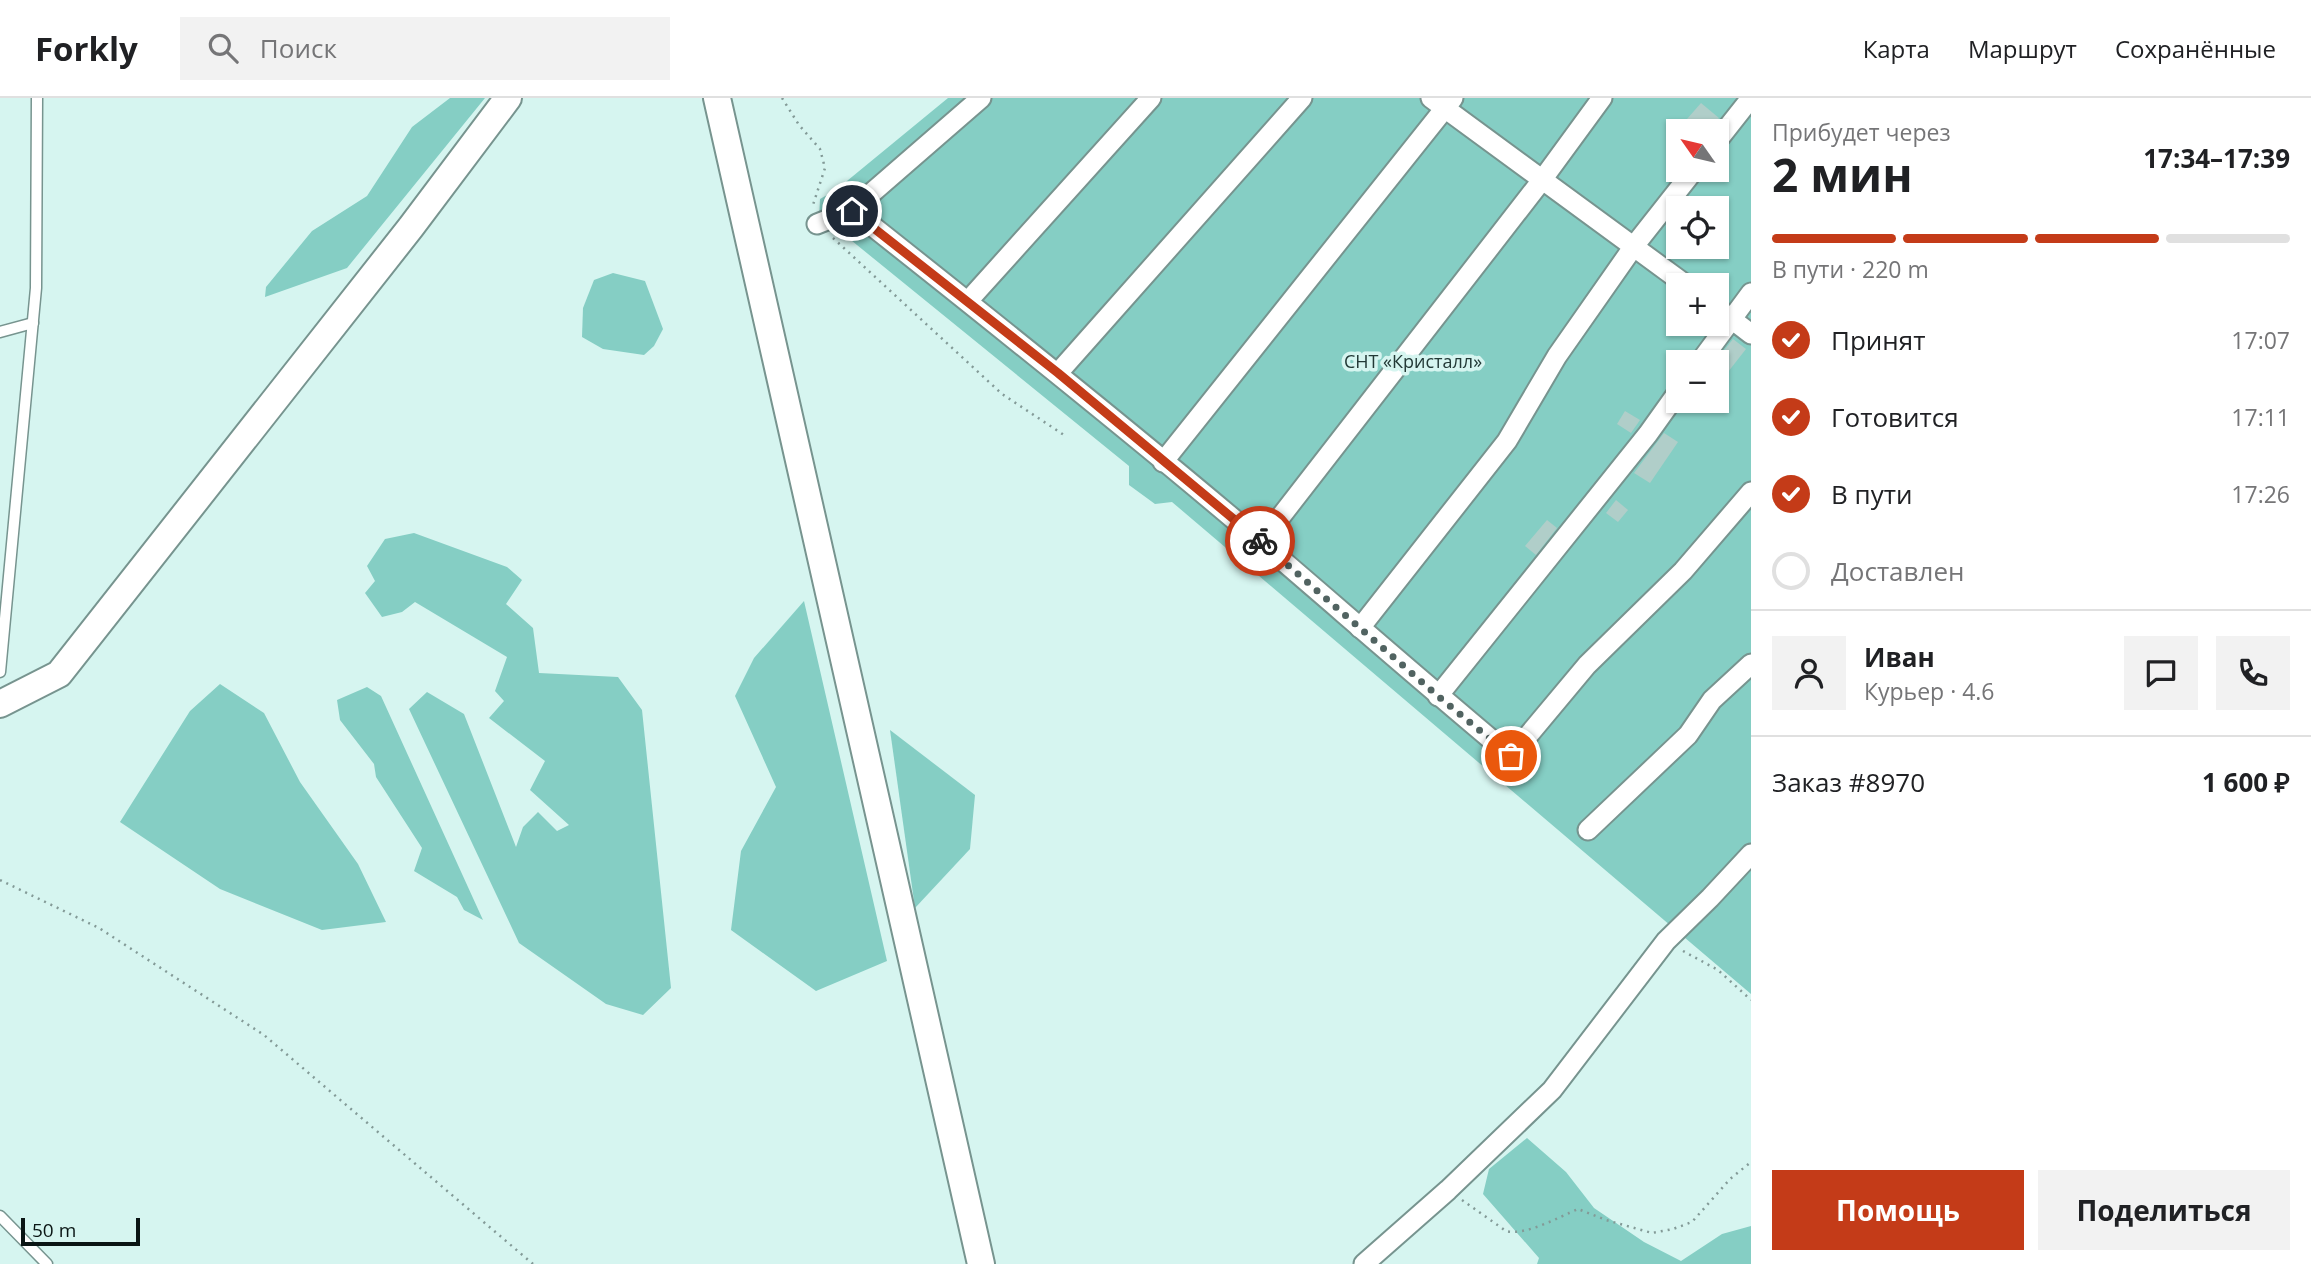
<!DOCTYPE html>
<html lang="ru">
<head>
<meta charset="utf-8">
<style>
  :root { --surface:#fff; --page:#f2f2f2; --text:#202124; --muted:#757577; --line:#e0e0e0; --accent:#c43b18 }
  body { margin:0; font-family:"Open Sans",sans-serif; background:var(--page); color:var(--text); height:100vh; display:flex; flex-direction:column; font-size:26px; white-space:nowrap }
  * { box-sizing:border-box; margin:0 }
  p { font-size:23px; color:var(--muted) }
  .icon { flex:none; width:38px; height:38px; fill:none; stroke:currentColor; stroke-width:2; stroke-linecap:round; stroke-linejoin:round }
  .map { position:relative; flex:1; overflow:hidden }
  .side { display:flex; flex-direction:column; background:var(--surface); width:560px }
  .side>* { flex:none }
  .needle { width:46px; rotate:304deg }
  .controls { position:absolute; left:1666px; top:21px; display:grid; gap:14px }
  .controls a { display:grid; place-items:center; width:63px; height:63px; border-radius:0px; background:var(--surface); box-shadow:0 2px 5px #0004; font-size:35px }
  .scale { position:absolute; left:21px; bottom:18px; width:119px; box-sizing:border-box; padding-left:7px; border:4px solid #0a1514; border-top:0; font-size:19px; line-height:24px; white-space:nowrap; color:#0a1514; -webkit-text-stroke:5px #d6f5f0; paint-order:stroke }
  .pin { position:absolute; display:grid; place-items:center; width:60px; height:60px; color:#fff; margin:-30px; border:4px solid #fff; border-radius:50%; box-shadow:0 2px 7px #0007 }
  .courier { position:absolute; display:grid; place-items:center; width:70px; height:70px; margin:-35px; border:5px solid #c43b18; border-radius:50%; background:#fff; color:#222; box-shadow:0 2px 9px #0007 }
  .summary em { font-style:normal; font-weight:700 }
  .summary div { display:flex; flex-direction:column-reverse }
  .summary { display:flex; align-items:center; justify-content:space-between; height:119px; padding:0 21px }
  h1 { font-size:46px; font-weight:700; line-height:52px }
  .bar { display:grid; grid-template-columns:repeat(4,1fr); gap:10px 7px; align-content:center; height:84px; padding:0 21px }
  .bar i { height:9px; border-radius:5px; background:var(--line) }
  .bar .on { background:var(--accent) }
  .bar p { grid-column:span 4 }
  .line { display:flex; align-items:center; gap:18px; padding:0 21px; border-top:2px solid var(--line) }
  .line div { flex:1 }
  .round { display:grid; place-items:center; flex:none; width:74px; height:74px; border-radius:0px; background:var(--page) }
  ol { padding:0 21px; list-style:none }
  li { display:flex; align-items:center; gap:21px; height:77px }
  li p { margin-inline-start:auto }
  li .icon { padding:7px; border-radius:50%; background:var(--accent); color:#fff; stroke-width:4 }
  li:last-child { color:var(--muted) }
  li i { width:38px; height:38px; border:4px solid var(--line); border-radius:50% }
  .primary-button { display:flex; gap:14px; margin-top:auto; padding:14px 21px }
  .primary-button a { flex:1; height:80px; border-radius:0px; background:var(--accent); color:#fff; font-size:28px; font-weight:700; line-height:80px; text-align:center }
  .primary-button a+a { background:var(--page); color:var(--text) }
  header { display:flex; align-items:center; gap:42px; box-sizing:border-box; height:98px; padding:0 35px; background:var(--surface); border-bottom:2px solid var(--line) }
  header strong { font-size:33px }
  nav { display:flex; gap:38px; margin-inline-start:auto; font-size:24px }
  .search { width:490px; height:63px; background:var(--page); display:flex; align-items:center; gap:18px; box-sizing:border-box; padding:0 24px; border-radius:0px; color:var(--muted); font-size:26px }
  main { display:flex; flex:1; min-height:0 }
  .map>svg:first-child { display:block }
</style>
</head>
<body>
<header>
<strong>Forkly</strong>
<div class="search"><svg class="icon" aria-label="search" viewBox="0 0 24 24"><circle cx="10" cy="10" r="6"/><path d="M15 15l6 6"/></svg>Поиск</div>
<nav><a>Карта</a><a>Маршрут</a><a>Сохранённые</a></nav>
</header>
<main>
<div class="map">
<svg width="1751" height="1166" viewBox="0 0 1751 1166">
  <rect width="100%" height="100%" fill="#d6f5f0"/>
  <g fill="#85cec4" fill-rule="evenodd">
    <polygon points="450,0 485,0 347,170 265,199 266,189 312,133 367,98 412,29"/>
    <path d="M 948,0 L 1751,0 L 1751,896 L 1172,404 L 1155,406 L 1129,387 L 1129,368 L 841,134 L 819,122 L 820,101 L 836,92 ZM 1678,33 L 1717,33 L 1717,72 L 1678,72 ZM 1678,110 L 1717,110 L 1717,149 L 1678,149 ZM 1678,187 L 1717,187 L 1717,226 L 1678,226 ZM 1678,264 L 1717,264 L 1717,303 L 1678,303 Z"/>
    <polygon points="613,175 645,183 663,231 654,248 644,257 603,251 582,239 583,210 594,182"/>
    <polygon points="414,435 507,469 522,482 506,506 533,530 539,575 618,579 642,612 671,890 643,917 606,906 519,845 409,611 427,594 464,616 516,749 523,729 538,714 557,733 569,727 530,692 545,663 489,620 504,603 495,593 507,559 415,504 402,514 382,519 365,495 375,483 367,468 385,441"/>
    <polygon points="804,503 887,863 816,893 731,832 741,753 776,689 735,598 754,560"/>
    <polygon points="220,586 264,615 300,684 358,766 386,824 322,832 220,791 120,724 190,613"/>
    <polygon points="367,589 381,598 483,822 464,812 457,799 414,773 422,750 376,679 374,666 340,622 337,602"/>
    <polygon points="890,632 975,697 970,751 915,810"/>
    <polygon points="1527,1040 1566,1074 1594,1110 1644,1144 1681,1163 1722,1136 1751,1128 1751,1166 1537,1166 1539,1160 1483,1096 1489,1071"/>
  </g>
  <g fill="#b0cec9">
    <polygon points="1701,5 1719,20 1709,33 1703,33 1687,21"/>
    <polygon points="1733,241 1746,251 1728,274 1715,264"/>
    <polygon points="1625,313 1640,322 1631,335 1617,326"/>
    <polygon points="1664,335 1678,344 1650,385 1634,375"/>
    <polygon points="1616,402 1628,412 1618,424 1606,415"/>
    <polygon points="1547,422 1557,430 1536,457 1525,448"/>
  </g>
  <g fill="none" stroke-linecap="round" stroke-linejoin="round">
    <defs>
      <g id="lane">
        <polyline points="0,234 33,225"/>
        <polyline points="0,574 36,190 37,0"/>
        <polyline points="0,1118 47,1166"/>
      </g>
      <g id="street">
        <polyline points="1431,0 1686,187"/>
        <polyline points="1717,43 1751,0"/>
        <path d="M 852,112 C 990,221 1128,331 1262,445 C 1345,516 1427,588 1511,658 L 1587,567 L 1683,473 L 1751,394"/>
        <polyline points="817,126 852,112 981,0"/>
        <polyline points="968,203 1151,0"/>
        <polyline points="1717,210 1751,236"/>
        <polyline points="1700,264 1751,195"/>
        <polyline points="1058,275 1302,0"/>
        <polyline points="1163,364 1453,0"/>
        <polyline points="1261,444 1542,82 1602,0"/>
        <polyline points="1360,530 1507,343 1557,258 1634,148 1694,72"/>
        <polyline points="1438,598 1648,336 1678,294"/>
        <polyline points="1588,732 1688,637 1712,602 1751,566"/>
        <polyline points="1364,1166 1448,1092 1552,992 1666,843 1710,800 1751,756"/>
      </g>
      <g id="secondary">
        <polyline points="717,0 981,1166"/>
        <polyline points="0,606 59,576 411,129 508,0"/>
      </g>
    </defs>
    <use href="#lane" stroke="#77948f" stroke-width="13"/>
    <use href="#street" stroke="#77948f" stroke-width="23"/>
    <use href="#secondary" stroke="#77948f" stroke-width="30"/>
    <g stroke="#839a97" stroke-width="2.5" stroke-dasharray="2 5" stroke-linecap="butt">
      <polyline points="782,0 799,27 820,51 825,70 812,110"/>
      <polyline points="833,140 1002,296 1067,339"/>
      <polyline points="0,782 99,830 264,937 533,1166"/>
      <polyline points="1683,853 1718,872 1751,902"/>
      <path d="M 1462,1102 L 1506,1133 C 1526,1138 1559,1119 1578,1111 L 1606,1122 L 1652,1135 L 1673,1131 L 1692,1124 L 1730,1081 L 1751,1064"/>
    </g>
    <use href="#lane" stroke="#fff" stroke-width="10"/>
    <use href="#street" stroke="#fff" stroke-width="19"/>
    <use href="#secondary" stroke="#fff" stroke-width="26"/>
  </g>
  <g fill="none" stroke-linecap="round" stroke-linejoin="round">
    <polyline stroke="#516361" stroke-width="7" stroke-dasharray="0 12.6" points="1260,443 1438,598 1511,658"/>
    <polyline stroke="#c43b18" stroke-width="9" points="852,113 1058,275 1260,443"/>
  </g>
  <g text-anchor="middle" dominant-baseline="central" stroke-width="7" stroke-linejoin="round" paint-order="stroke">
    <g font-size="18" fill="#223936" stroke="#d6f5f0">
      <text x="1413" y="263">СНТ «Кристалл»</text>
    </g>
  </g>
</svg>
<div class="controls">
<a><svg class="needle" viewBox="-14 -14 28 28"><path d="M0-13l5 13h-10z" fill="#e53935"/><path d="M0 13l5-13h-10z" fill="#757577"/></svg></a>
<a><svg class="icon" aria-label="locate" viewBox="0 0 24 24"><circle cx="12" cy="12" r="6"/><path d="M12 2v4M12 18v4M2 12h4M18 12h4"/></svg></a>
<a>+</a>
<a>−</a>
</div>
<div class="scale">50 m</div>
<div class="pin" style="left:1511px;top:658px;background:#ea580c"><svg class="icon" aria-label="bag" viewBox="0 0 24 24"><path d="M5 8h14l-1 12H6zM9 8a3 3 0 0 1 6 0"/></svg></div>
<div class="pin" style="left:852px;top:113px;background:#1f2937"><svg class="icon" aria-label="home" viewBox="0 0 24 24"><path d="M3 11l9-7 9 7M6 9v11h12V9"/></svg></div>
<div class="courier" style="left:1260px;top:443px"><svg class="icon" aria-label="bike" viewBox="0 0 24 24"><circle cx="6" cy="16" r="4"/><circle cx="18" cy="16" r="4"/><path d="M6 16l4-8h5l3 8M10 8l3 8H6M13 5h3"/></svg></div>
</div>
<section class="side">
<div class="summary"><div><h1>2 мин</h1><p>Прибудет через</p></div><em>17:34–17:39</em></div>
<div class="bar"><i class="on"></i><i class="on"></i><i class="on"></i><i></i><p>В пути · 220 m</p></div>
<ol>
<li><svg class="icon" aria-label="check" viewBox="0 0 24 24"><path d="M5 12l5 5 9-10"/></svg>Принят<p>17:07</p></li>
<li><svg class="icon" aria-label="check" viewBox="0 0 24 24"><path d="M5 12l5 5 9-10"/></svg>Готовится<p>17:11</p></li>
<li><svg class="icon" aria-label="check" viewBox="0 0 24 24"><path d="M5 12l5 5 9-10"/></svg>В пути<p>17:26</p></li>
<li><i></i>Доставлен</li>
</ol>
<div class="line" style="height:126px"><a class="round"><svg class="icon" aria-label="person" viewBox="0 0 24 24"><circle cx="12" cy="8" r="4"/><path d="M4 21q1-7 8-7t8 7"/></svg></a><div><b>Иван</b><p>Курьер · 4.6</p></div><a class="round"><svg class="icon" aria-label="chat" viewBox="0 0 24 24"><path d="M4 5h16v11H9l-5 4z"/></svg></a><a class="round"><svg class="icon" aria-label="phone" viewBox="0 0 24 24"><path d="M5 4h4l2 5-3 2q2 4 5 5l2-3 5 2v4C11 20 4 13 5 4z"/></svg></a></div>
<div class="line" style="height:91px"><div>Заказ #8970</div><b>1 600 ₽</b></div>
<div class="primary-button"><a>Помощь</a><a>Поделиться</a></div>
</section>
</main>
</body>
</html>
